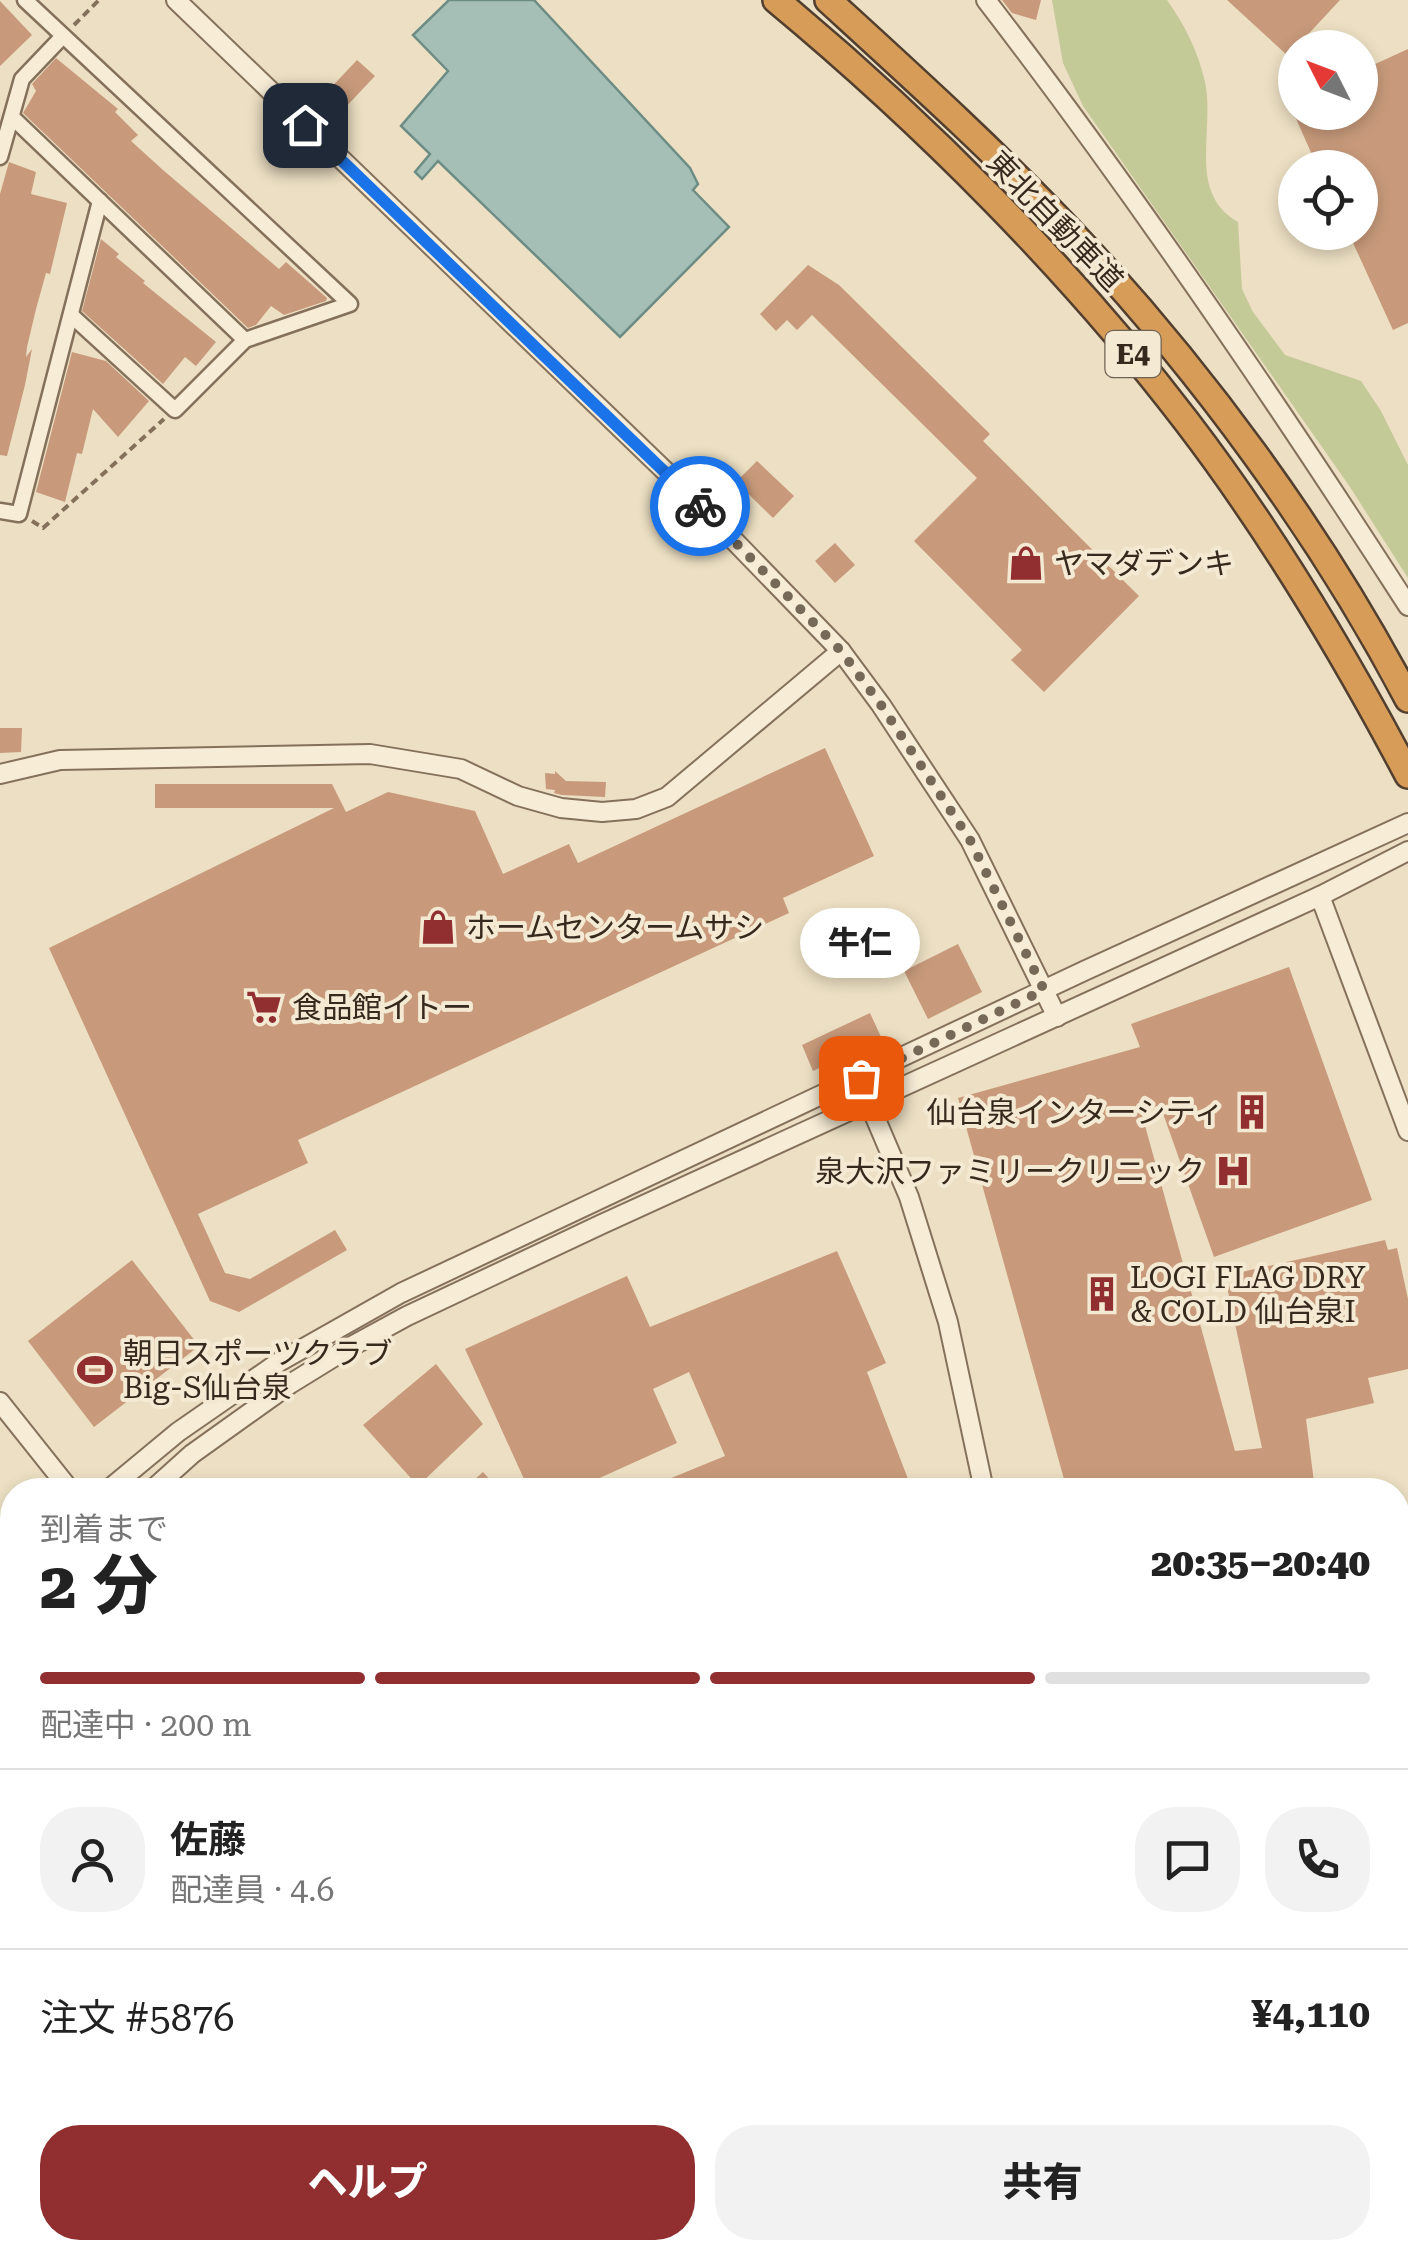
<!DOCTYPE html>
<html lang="ja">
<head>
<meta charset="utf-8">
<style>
  :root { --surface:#fff; --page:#f2f2f2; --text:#222; --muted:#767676; --line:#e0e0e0; --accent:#912e30 }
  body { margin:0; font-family:"Roboto Serif","Noto Sans JP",serif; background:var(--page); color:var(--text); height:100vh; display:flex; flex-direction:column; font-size:38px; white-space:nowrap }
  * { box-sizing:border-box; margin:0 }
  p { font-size:32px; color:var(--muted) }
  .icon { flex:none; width:55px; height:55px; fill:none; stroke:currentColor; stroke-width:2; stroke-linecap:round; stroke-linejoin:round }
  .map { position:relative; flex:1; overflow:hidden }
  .sheet { position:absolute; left:0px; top:1478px; width:1410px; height:782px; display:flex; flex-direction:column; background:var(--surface); border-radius:40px 40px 0 0; box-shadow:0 5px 15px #0003 }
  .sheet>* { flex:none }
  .needle { width:65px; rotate:312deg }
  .fabs { position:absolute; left:1278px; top:30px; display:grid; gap:20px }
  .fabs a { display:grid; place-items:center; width:100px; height:100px; border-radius:50%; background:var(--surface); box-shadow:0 5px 15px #0003; font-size:50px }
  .pin { position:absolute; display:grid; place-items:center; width:85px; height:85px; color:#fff; margin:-42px; border-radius:20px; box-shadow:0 5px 15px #0006 }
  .courier { position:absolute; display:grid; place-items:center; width:100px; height:100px; margin:-50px; border:8px solid #1a73e8; border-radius:50%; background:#fff; color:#222; box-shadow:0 2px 12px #0007 }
  .bubble { position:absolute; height:70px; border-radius:35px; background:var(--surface); box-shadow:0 5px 15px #0003; font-size:32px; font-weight:800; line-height:70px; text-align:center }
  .head em { font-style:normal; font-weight:800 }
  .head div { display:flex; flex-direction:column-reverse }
  .head { display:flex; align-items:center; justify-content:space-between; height:170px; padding:0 40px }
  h1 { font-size:65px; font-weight:800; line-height:75px }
  .bar { display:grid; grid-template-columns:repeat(4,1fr); gap:15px 10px; align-content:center; height:120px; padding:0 40px }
  .bar i { height:12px; border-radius:8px; background:var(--line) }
  .bar .current { background:var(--accent) }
  .bar p { grid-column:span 4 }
  .line { display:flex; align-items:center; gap:25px; padding:0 40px; border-top:2px solid var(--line) }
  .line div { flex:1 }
  .round { display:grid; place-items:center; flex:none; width:105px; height:105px; border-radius:40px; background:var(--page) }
  .button { display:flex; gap:20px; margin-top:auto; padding:20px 40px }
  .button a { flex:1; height:115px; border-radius:40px; background:var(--accent); color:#fff; font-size:40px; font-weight:800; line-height:115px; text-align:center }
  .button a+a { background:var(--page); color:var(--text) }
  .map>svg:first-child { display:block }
</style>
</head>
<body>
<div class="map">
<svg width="1408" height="2258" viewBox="0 0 1408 2258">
  <rect width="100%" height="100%" fill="#ecdfc3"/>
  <path fill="#c4c998" d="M 1052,0 L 1167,0 C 1184,24 1197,49 1204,78 C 1217,126 1185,192 1238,222 L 1242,289 L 1253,312 L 1285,355 L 1361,381 L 1381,411 L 1408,465 L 1408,578 L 1350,487 L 1083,106 L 1063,63 Z"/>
  <polygon fill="#a5bfb7" stroke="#6c8c84" stroke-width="2.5" points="449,0 534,0 690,168 698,184 693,190 729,227 620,337 438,161 422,179 415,172 430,154 401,126 448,71 413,35"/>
  <g fill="#c89a7b">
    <polygon points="1002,0 1041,0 1036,20 1012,13"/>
    <polygon points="1227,0 1340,0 1288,56"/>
    <polygon points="0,1 32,35 0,66"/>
    <polygon points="1408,49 1408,323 1393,330 1348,232 1360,232 1360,168 1318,168 1293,112 1360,112 1360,71"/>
    <polygon points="56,58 118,109 115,112 138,135 131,141 163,170 279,269 286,262 327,298 326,301 284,315 271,306 256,325 248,328 23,113 36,91 32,84"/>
    <polygon points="357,60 375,76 342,111 324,95"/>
    <polygon points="9,162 36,172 31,194 67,203 50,274 46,273 36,309 27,347 26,357 32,349 25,385 7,456 0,455 0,194"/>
    <polygon points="101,239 119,254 116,257 145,281 143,283 216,342 196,366 185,357 163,384 82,311"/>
    <polygon points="808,265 839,285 990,434 983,441 1139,596 1044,692 1011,660 1022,650 914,541 977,478 812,315 797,330 787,320 776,331 760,314"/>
    <polygon points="72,352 106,361 149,401 118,437 93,409 82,454 77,453 65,502 36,492"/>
    <polygon points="757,461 794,496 773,518 736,482"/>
    <polygon points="835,543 855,565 835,583 815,561"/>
    <polygon points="0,728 22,728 21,752 0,753"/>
    <polygon points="825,748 874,856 783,898 789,913 298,1140 308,1163 198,1214 225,1273 250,1279 335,1230 347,1250 239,1312 210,1301 49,948 334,808 155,808 155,784 332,784 346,812 388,792 475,811 503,874 569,844 578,863"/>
    <polygon points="555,771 566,781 606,782 605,797 562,795 554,793 555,790 546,789 545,773 555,774"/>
    <polygon points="958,944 982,992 928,1019 904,971"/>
    <polygon points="1289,967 1372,1200 1214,1257 1160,1105 1141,1111 1184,1267 1171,1272 1175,1287 1189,1284 1235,1451 1262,1448 1227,1287 1239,1284 1237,1273 1385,1240 1388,1250 1397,1248 1408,1299 1408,1369 1368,1378 1374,1403 1306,1419 1315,1490 1067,1490 958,1098 1140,1047 1131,1024"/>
    <polygon points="870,1013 882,1039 813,1071 802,1045"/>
    <polygon points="837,1251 886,1363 867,1372 908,1479 881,1490 642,1490 725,1456 689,1372 653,1389 677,1443 573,1490 529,1490 465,1349 627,1276 650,1327"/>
    <polygon points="132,1260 199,1346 94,1427 28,1341"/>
    <polygon points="436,1364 483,1424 418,1486 363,1425"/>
    <polygon points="483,1472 499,1490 463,1490"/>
  </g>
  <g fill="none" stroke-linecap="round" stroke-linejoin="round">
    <defs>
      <g id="minor">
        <polyline points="25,0 350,304 245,340 175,410 71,315"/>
        <polyline points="12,117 245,340"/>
        <polyline points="0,157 22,79 63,36"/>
        <polyline points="0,511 19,514 100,201"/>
      </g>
      <g id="tertiary">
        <polyline points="176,0 690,495 841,651 881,705 970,840 1057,1017"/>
        <path d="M 986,0 C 1136,195 1275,399 1408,606"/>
        <polyline points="0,774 60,760 370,754 461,769 518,796 561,808 602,812 636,809 667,797 841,651"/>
        <polyline points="1320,896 1408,1131"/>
        <polyline points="869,1103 909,1197 948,1322 984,1490"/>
        <polyline points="0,1402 70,1490"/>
        <polyline points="108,1490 178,1432 279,1362 401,1293 1084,971 1408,823"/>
        <polyline points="152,1490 192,1454 290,1384 350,1347 407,1316 600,1225 1320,896 1408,851"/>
        <polyline points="1398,1610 1408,1610"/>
        <polyline points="0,1612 12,1596"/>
        <polyline points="0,1653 12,1639"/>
        <polyline points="1398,2093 1408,2094"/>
        <polyline points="0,2118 12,2119"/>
        <polyline points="1234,2258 1235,2248"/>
      </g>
      <g id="motorway">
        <path d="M 776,0 C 923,122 1071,270 1187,422 C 1272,533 1343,652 1408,775"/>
        <path d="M 828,0 C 910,75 993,150 1070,231 C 1200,369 1320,532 1408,699"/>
      </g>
    </defs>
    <use href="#minor" stroke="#85715b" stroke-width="19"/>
    <use href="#tertiary" stroke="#85715b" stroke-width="22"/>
    <use href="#motorway" stroke="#533f2f" stroke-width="30"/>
    <g stroke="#85715b" stroke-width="4" stroke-dasharray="8 5" stroke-linecap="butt">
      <polyline points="74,25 99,0"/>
      <polyline points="32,521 43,528 164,419"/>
      <polyline points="982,2258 982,2248"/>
    </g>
    <use href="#minor" stroke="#f7ecd6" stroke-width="14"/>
    <use href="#tertiary" stroke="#f7ecd6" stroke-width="18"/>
    <use href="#motorway" stroke="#d79d58" stroke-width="25"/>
  </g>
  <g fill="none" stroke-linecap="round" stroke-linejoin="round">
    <polyline stroke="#766958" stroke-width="10" stroke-dasharray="0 18" points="700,506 841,651 881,705 970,840 1044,990 861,1078"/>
    <polyline stroke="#1a73e8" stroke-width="12" points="305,125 700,506"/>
  </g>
  <defs>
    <symbol id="shop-bare" viewBox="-9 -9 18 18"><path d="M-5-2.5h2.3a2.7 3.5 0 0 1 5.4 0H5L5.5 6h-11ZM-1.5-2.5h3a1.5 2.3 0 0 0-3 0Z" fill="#912e30" stroke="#f4e9d2" stroke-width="2.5" paint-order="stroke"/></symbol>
    <symbol id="supermarket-bare" viewBox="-9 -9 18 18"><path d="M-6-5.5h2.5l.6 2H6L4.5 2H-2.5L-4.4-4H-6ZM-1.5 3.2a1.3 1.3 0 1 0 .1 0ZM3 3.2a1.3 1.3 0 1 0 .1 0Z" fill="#912e30" stroke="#f4e9d2" stroke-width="2.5" paint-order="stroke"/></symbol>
    <symbol id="building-bare" viewBox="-9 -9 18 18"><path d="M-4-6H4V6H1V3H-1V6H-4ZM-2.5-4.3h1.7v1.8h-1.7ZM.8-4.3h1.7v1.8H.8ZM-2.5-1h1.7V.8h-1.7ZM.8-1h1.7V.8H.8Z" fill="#912e30" stroke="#f4e9d2" stroke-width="2.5" paint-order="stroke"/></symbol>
    <symbol id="hospital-bare" viewBox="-9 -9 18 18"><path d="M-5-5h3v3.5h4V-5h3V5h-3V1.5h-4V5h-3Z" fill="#912e30" stroke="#f4e9d2" stroke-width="2.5" paint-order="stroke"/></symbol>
    <symbol id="stadium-bare" viewBox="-9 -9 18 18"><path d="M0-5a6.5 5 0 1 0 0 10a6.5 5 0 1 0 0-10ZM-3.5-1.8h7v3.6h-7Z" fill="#912e30" stroke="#f4e9d2" stroke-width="2.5" paint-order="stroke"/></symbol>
  </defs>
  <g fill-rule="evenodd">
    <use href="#shop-bare" x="1001" y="538" width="50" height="50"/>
    <use href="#shop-bare" x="413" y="902" width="50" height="50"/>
    <use href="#supermarket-bare" x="239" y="982" width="50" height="50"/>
    <use href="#building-bare" x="1227" y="1087" width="50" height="50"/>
    <use href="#hospital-bare" x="1208" y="1146" width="50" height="50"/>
    <use href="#building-bare" x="1077" y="1269" width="50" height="50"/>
    <use href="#stadium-bare" x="70" y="1345" width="50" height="50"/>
  </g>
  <g text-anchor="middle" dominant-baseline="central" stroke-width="8" stroke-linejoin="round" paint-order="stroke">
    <rect fill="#f4e9d2" stroke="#6f6354" stroke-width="2.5" x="1105.5" y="331" width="55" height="46" rx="8"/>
    <g font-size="28" font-weight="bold" fill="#36291e">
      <text x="1133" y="354">E4</text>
    </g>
    <g font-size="30" fill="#36291e" stroke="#f4e9d2">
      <text transform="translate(1055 221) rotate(46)">東北自動車道</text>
    </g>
    <g font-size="30" fill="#36291e" stroke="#f4e9d2" text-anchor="start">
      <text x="1054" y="563">ヤマダデンキ</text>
      <text x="466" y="927">ホームセンタームサシ</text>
      <text x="292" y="1007">食品館イトー</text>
      <text x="1224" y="1112" text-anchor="end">仙台泉インターシティ</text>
      <text x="1205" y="1171" text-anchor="end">泉大沢ファミリークリニック</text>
      <text x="1130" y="1277">LOGI FLAG DRY<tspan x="1130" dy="34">&amp; COLD 仙台泉I</tspan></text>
      <text x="123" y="1353">朝日スポーツクラブ<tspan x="123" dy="34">Big-S仙台泉</tspan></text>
    </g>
  </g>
</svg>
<div class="fabs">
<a><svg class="needle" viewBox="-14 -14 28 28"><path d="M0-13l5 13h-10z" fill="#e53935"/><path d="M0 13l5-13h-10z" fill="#767676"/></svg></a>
<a><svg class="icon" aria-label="locate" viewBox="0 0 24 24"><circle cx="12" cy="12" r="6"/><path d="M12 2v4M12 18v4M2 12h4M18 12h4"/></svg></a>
</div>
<div class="pin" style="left:861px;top:1078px;background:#ea580c"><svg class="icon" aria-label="bag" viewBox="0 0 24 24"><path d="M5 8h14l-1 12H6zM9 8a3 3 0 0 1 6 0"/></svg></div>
<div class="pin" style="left:305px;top:125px;background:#1f2937"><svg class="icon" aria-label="home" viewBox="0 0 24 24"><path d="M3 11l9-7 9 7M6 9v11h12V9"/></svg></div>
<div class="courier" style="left:700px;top:506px"><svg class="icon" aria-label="bike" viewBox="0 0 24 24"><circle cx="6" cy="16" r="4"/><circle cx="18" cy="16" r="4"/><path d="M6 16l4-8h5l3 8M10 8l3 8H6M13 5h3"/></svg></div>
<div class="bubble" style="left:800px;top:908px;width:120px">牛仁</div>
<section class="sheet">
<div class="head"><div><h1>2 分</h1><p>到着まで</p></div><em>20:35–20:40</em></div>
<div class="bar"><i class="current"></i><i class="current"></i><i class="current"></i><i></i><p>配達中 · 200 m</p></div>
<div class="line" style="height:180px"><a class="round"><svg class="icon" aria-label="person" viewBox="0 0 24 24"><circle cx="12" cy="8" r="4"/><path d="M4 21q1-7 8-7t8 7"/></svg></a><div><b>佐藤</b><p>配達員 · 4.6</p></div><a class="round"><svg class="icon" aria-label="chat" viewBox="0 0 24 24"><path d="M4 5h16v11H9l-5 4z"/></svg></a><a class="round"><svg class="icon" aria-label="phone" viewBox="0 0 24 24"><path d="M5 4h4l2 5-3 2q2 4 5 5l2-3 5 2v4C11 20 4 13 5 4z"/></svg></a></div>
<div class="line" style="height:130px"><div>注文 #5876</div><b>¥4,110</b></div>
<div class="button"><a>ヘルプ</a><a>共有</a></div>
</section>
</div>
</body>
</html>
